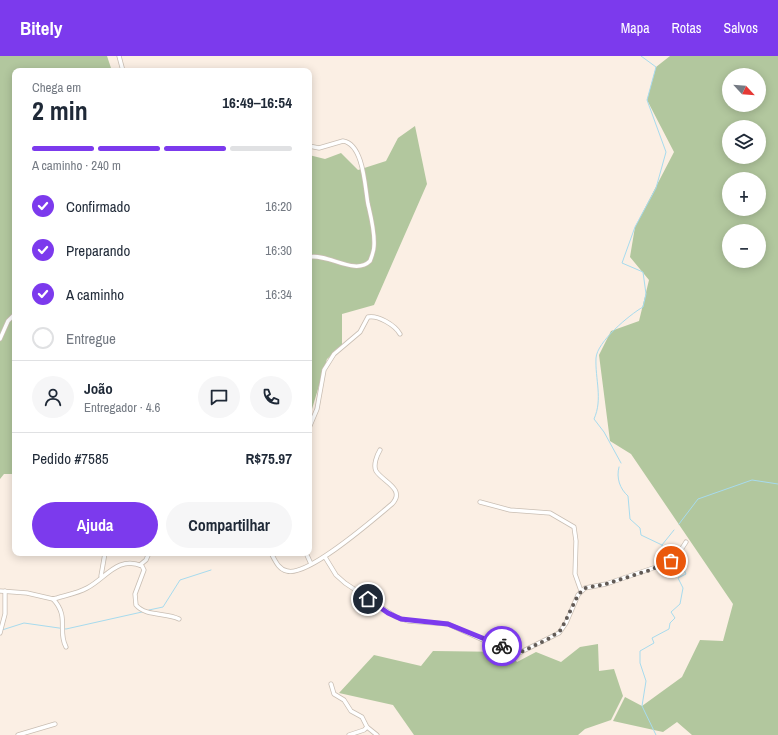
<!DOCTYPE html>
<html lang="pt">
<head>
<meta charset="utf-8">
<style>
  :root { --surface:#fff; --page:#f6f6f7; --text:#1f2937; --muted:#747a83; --line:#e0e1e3; --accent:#7c3aed }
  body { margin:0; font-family:"Archivo Narrow",sans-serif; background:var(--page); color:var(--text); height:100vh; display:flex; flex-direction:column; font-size:15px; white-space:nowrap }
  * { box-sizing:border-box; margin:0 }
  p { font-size:13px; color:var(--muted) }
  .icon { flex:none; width:22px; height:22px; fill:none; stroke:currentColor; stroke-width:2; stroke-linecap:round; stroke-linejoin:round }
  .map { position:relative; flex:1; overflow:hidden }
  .drawer { position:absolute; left:12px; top:12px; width:300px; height:488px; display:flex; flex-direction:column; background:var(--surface); border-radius:8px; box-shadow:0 2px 10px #0003 }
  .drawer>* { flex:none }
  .needle { width:26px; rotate:116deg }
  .fabs { position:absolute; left:722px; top:12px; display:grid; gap:8px }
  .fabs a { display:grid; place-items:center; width:44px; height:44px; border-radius:50%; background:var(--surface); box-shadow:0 2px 10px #0003; font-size:20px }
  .pin { position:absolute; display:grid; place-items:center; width:34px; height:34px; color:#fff; margin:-17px; border:2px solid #fff; border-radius:50%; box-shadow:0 1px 4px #0007 }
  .courier { position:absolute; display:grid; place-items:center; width:40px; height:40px; margin:-20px; border:3px solid #7c3aed; border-radius:50%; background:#fff; color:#222; box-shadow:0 1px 5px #0007 }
  .head em { font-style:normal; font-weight:800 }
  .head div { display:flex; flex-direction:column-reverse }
  .head { display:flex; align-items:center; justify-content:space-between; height:68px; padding:0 20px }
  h1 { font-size:26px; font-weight:800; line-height:30px }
  .bar { display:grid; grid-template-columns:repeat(4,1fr); gap:6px 4px; align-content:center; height:48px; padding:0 20px }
  .bar i { height:5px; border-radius:3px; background:var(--line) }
  .bar .on { background:var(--accent) }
  .bar p { grid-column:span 4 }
  .line { display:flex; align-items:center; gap:10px; padding:0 20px; border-top:1px solid var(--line) }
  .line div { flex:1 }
  .round { display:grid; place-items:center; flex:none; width:42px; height:42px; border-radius:21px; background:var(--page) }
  ol { padding:0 20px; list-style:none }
  li { display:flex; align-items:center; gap:12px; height:44px }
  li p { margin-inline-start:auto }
  li .icon { padding:4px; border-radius:50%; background:var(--accent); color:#fff; stroke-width:4 }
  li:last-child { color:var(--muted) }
  li i { width:22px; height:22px; border:2px solid var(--line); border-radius:50% }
  .cta { display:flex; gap:8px; margin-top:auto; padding:8px 20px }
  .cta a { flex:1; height:46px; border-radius:24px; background:var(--accent); color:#fff; font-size:16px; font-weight:800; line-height:46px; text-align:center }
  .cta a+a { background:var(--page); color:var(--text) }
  header { display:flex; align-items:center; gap:24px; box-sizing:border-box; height:56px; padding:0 20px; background:var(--accent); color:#fff }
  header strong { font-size:19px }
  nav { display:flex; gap:22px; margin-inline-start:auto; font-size:14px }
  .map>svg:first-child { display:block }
</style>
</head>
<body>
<header>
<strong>Bitely</strong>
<nav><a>Mapa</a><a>Rotas</a><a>Salvos</a></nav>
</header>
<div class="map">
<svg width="778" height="679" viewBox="0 0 778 679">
  <rect width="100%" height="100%" fill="#fbefe4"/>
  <g fill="#b2c79e" fill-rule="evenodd">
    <polygon points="0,0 107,0 112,15 15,15 15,418 4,418 0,423"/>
    <path d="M 670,0 L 778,0 L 778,679 L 692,679 L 677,666 L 663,676 L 613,665 L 625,641 L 642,650 L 682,621 L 700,584 L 723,585 L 733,548 L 631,398 L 610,385 L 599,299 L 611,275 L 639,265 L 649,224 L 630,201 L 635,171 L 674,96 L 647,44 L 656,11 ZM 729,19 L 759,19 L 759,49 L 729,49 ZM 729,71 L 759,71 L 759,101 L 729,101 ZM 729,123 L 759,123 L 759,153 L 729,153 ZM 729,175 L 759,175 L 759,205 L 729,205 Z"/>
    <polygon points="415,70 427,128 374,249 342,258 342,290 327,303 309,363 309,99 325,103 341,97 358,114 386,105 398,82"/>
    <polygon points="598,588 599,615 614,613 623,640 611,664 585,673 578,679 414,679 393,649 339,637 374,599 421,610 433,595 509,596 517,606 536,596 561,606 580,591"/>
  </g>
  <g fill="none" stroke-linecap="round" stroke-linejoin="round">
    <g stroke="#a7dbee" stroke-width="1">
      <path d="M 621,407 L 604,376 L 594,363 C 603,343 595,323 596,302 C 597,286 629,259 643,251 L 646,238 L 643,216 L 622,207 L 635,171 L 656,132 L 666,96 L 647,44 L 656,11 L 641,0"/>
      <path d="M 619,411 C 616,422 620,433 628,440 L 630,463 L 640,472 L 641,479 L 662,489 L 665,503 L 669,504"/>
      <polyline points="679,468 698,443 752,424 778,428"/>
      <polyline points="662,489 674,474"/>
      <polyline points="149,554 163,551 180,524 211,514"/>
      <polyline points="2,574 24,567 66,573 142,556"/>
      <polyline points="656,679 642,650 646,625 640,607 640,595 654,587 652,582 669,573 670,567 675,562 671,556 680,548 683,532 678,522 686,518 682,510 672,505"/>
    </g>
    <defs>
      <g id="minor">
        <polyline points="119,0 123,15"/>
        <path d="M 309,90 L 319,92 L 343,85 C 364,88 365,133 368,148 C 371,161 375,176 374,190 C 374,195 372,200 370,205 C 355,220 328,197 309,201"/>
        <polyline points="0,283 8,265 15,258"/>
        <path d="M 309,372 L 317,353 L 324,314 L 334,298 L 360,276 L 368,261 C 378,259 395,269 400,278"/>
        <polyline points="480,446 510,454 550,457 574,471 576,485 575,518 581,535"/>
        <path d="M 271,497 C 275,504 278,513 287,515 C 308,521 374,463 392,448 C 406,433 383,426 376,415 C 373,409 377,399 380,394"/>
        <polyline points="306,497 311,508"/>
        <polyline points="325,501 336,519 345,527 396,561 408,565 448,568 483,584 521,596 559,577 566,567 578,539 585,532 606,528 665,508 677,500 686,486"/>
        <polyline points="140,509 146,504 149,497"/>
        <polyline points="101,520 105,497"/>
        <path d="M 0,535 L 27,537 L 53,543 L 57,542 C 67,539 78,537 87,532 C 105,523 118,499 142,510 L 144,514 L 135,538 L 136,549 C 146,561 166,556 179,563"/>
        <path d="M 53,543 C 70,561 57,575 66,591"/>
        <polyline points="0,577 5,558 5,535"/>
        <polyline points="331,628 334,638 344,644 351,655 362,661 367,671 377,679"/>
        <polyline points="18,679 55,668"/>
        <polyline points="349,679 364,674 367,671"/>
      </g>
    </defs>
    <use href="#minor" stroke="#c9beb3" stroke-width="5"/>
    <use href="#minor" stroke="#fff" stroke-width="3.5"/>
  </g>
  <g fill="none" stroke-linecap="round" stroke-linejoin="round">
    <polyline stroke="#625b56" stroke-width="4" stroke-dasharray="0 7.2" points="502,590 521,596 550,582 561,574 578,539 585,532 606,528 650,514 671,505"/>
    <polyline stroke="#7c3aed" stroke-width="5" points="368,543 388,557 401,563 448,568 502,590"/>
  </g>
</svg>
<div class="fabs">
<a><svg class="needle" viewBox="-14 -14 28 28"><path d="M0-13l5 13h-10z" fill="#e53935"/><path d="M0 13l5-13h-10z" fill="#747a83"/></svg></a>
<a><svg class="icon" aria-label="layers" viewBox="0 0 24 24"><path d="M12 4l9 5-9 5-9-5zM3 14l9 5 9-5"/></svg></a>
<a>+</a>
<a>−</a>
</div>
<div class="pin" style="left:671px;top:505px;background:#ea580c"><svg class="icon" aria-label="bag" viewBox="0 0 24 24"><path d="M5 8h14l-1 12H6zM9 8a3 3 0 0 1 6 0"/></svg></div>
<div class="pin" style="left:368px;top:543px;background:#1f2937"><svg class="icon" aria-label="home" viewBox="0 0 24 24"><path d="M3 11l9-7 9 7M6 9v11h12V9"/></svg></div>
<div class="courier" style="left:502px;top:590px"><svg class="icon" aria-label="bike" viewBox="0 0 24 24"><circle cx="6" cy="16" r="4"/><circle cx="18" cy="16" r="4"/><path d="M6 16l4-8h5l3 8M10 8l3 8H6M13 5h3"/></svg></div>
<section class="drawer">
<div class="head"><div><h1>2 min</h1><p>Chega em</p></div><em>16:49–16:54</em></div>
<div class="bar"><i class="on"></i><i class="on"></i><i class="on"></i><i></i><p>A caminho · 240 m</p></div>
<ol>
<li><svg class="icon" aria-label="check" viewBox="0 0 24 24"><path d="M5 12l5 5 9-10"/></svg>Confirmado<p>16:20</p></li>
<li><svg class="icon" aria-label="check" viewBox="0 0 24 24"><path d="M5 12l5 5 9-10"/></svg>Preparando<p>16:30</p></li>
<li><svg class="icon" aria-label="check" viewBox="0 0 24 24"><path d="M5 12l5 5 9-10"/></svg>A caminho<p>16:34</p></li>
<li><i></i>Entregue</li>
</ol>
<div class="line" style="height:72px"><a class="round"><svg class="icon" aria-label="person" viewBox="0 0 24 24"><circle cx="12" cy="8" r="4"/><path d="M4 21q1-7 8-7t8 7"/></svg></a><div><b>João</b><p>Entregador · 4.6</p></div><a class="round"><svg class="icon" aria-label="chat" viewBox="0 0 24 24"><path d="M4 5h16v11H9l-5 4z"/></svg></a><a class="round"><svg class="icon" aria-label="phone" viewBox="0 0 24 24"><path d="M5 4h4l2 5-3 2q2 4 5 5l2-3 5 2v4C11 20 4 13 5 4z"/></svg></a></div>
<div class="line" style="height:52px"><div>Pedido #7585</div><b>R$75.97</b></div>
<div class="cta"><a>Ajuda</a><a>Compartilhar</a></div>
</section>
</div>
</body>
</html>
